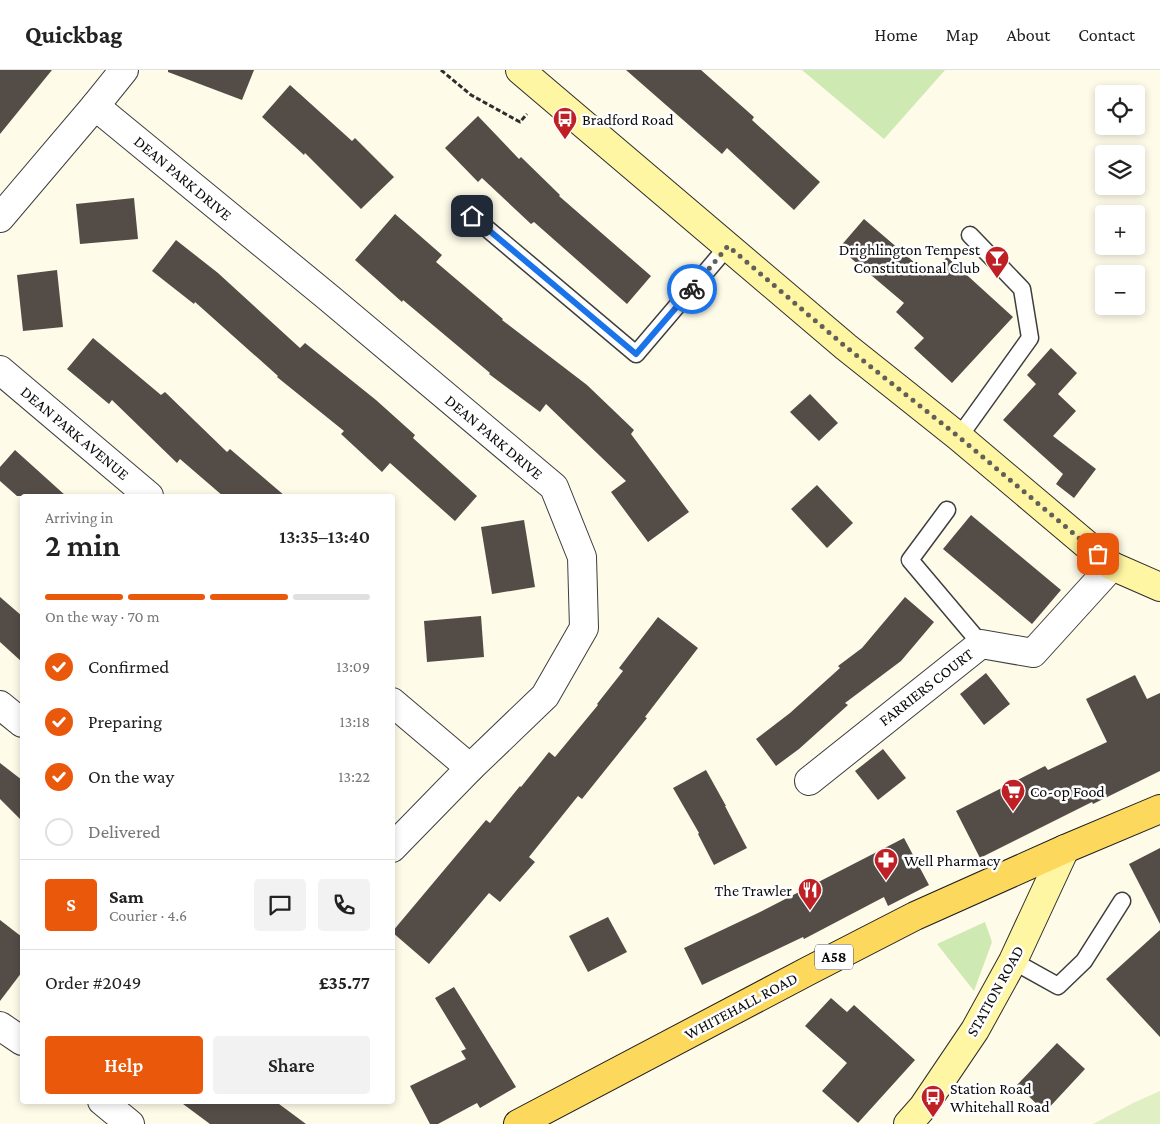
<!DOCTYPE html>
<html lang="en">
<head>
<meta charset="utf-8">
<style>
  :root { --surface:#fff; --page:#f2f2f2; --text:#222; --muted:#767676; --line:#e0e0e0; --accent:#ea580c }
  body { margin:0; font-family:"Crimson Pro",serif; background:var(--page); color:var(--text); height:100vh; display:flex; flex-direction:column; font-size:19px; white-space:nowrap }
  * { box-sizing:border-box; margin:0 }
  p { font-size:16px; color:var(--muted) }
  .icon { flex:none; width:28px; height:28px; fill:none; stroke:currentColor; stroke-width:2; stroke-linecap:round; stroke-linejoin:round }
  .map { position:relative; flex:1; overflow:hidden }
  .panel { position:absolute; left:20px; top:424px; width:375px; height:610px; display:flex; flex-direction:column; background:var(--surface); border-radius:5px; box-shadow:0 2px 8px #0003 }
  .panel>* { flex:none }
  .fabs { position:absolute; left:1095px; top:15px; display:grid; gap:10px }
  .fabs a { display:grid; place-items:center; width:50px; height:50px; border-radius:5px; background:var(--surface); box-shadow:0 2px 8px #0003; font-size:25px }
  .pin { position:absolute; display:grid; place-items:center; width:42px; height:42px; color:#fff; margin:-21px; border-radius:10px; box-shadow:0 2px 8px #0006 }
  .courier { position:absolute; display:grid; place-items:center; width:50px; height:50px; margin:-25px; border:4px solid #1a73e8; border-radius:50%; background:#fff; color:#222; box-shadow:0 1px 6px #0007 }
  .overview em { font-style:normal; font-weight:600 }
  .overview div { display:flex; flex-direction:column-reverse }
  .overview { display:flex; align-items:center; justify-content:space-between; height:85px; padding:0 25px }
  h1 { font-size:32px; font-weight:600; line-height:38px }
  .bar { display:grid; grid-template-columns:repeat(4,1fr); gap:8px 5px; align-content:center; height:60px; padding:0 25px }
  .bar i { height:6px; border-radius:4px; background:var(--line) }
  .bar .current { background:var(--accent) }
  .bar p { grid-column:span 4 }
  .line { display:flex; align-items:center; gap:12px; padding:0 25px; border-top:1px solid var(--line) }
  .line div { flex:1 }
  .round { display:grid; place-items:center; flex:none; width:52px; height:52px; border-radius:5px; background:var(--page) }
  ol { padding:0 25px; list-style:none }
  li { display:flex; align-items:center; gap:15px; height:55px }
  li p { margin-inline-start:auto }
  li .icon { padding:5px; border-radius:50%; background:var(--accent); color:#fff; stroke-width:4 }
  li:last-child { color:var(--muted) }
  li i { width:28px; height:28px; border:2px solid var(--line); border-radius:50% }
  .button { display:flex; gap:10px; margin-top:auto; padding:10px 25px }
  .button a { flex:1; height:58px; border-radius:5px; background:var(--accent); color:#fff; font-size:20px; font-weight:600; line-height:58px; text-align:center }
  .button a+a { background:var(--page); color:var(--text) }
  header { display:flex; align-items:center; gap:30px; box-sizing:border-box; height:70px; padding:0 25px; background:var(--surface); border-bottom:1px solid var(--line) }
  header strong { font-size:24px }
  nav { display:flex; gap:28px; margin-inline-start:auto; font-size:18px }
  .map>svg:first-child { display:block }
</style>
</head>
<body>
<header>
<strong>Quickbag</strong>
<nav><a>Home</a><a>Map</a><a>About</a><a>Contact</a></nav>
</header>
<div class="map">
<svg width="1160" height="1054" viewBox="0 0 1160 1054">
  <rect width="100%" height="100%" fill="#fffbe9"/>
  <g fill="#cee9b2">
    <polygon points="802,0 945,0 884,69"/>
    <polygon points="985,852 992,872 974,921 937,874"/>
  </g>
  <polygon fill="#e0f0c4" points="1160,1021 1160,1054 1093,1054 1133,1033"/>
  <g fill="#544c47">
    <polygon points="0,0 52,0 0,64"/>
    <polygon points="168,0 254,0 242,30 168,2"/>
    <polygon points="626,0 701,0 754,47 752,50 820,112 794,140 727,78 722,84"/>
    <polygon points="290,15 352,71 355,68 394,107 361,139 305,83 304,85 262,47"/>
    <polygon points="478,46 519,89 521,87 560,125 559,126 651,206 627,234 534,152 531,154 482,108 478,112 445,78"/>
    <polygon points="134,128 138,169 80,174 76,134"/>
    <polygon points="395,144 442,185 436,192 503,249 502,250 587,315 634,360 631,364 689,442 648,472 611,422 626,411 546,334 540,342 489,304 490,303 403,230 402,232 355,190"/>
    <polygon points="864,149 929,205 947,187 1013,247 952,313 914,278 924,268 896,242 904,233 839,178"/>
    <polygon points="176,170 218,203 300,278 305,273 376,330 415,365 413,368 477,426 455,451 390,393 382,402 341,364 344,361 277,307 278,306 195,232 194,234 152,201"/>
    <polygon points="57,200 63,257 23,261 17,205"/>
    <polygon points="93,268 161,325 165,322 227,382 230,379 285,426 223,426 180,389 177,393 112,330 109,334 67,299"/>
    <polygon points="1051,278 1077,303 1058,324 1076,341 1053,366 1096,399 1074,428 1056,414 1063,404 1003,350 1036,314 1027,305"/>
    <polygon points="810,324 838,353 819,371 790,342"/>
    <polygon points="15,380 66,426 17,426 0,411 0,397"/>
    <polygon points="817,415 853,453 827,478 791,439"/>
    <polygon points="971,445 1061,520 1032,554 943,479"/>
    <polygon points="524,450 535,517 492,524 481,457"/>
    <polygon points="0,527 22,546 22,592 0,572"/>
    <polygon points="905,527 934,552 901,591 845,633 848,635 799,679 776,696 756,669 790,643 840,598 838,596 862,578"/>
    <polygon points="481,546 484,587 427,592 424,551"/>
    <polygon points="658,547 698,578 645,647 647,648 582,729 578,726 529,787 535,792 500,832 489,823 429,894 392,862 486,750 490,753 520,716 521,717 549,682 555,687 598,635 597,634 623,601 619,598"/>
    <polygon points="986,603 1010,634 984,655 960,624"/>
    <polygon points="1135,605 1147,629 1160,623 1160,701 1093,734 1092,732 980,788 956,741 1045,696 1048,700 1107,672 1086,629"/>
    <polygon points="883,679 906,708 878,730 855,701"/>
    <polygon points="0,693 22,710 22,751 0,729"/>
    <polygon points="706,700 726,736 725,736 747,778 714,795 698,764 699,763 673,718"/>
    <polygon points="904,768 929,815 888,836 884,827 804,869 803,867 702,915 684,878 758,843"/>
    <polygon points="1160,778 1160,854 1129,794"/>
    <polygon points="608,847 627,882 588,902 569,866"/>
    <polygon points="0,850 22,867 22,902 0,931"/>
    <polygon points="1160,860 1160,967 1106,909"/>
    <polygon points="454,917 516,1017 480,1038 477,1033 438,1054 430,1054 410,1016 466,989 461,981 466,979 435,928"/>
    <polygon points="831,928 847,942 854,935 915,990 858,1053 822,1021 847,993 805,956"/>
    <polygon points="1057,973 1085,999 1045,1042 1017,1015"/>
    <polygon points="179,1031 275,1031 306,1054 210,1054"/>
  </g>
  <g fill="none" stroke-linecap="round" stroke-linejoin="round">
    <defs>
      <g id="lane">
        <polyline points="472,146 636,284 728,176"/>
        <polyline points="959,367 1030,268 1022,219 970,165"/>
        <polyline points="947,440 910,490 981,574"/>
        <polyline points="1013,891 1058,916 1084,891 1122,831"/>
      </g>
      <g id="street">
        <polyline points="95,36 329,228 554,417 582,487 584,558 545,626 470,698 392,778"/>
        <polyline points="0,148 95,36 124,0"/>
        <polyline points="0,300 149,426"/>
        <polyline points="392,632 470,698"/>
        <polyline points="0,635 22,653"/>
        <polyline points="809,711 981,574 1033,583 1112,496"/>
        <polyline points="0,956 22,971"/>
        <polyline points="102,1031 130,1054"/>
      </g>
      <g id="secondary">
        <polyline points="520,0 846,277 959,367 1112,496 1160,517"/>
        <polyline points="908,1054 923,1037 975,960 1013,891 1065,779"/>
      </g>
      <polyline id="primary" points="518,1054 810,900 915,846 1065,779 1160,739"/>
    </defs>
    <use href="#lane" stroke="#3e3e3e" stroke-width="19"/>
    <use href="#street" stroke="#3e3e3e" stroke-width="30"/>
    <use href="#secondary" stroke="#2d2d2d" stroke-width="30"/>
    <use href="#primary" stroke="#1c1c1c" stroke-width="30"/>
    <polyline stroke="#2d2d2d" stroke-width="3" stroke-dasharray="5 2.5" stroke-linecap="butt" points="441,0 471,25 520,52 527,44"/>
    <use href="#lane" stroke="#fff" stroke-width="16"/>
    <use href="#street" stroke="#fff" stroke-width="28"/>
    <use href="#secondary" stroke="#fff6a4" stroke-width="28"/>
    <use href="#primary" stroke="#fcd85c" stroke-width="28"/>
  </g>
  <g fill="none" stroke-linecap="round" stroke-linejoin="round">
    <polyline stroke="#605f59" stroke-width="5" stroke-dasharray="0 9" points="692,219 728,176 846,277 959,367 1098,484"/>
    <polyline stroke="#1a73e8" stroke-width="6" points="472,146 636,284 692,219"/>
  </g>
  <defs>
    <symbol id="bus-pin" viewBox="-11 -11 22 30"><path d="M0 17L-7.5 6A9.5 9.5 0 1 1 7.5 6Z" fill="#be2025" stroke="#fff"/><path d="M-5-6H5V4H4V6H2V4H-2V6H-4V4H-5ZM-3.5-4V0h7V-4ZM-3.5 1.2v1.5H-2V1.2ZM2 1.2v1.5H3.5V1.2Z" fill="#fff"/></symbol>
    <symbol id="bar-pin" viewBox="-11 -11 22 30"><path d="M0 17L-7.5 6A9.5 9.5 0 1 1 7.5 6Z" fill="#be2025" stroke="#fff"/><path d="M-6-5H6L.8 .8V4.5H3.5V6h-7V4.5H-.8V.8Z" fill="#fff"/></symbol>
    <symbol id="supermarket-pin" viewBox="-11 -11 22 30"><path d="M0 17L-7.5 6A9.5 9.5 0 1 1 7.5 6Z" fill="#be2025" stroke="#fff"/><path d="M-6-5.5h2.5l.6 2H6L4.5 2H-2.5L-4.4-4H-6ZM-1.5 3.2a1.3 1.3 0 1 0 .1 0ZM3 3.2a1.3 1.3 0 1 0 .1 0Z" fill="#fff"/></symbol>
    <symbol id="pharmacy-pin" viewBox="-11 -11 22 30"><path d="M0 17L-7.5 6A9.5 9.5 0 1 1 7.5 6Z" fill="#be2025" stroke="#fff"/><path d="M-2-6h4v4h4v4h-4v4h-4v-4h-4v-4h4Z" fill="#fff"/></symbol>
    <symbol id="restaurant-pin" viewBox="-11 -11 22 30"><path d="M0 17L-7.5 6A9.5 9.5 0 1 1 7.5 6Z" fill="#be2025" stroke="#fff"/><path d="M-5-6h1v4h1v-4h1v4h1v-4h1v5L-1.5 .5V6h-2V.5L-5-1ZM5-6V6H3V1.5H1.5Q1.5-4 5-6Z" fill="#fff"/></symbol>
  </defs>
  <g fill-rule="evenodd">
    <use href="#bus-pin" x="551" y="35" width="28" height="38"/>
    <use href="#bar-pin" x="983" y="174" width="28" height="38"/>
    <use href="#supermarket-pin" x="999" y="707" width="28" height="38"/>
    <use href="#pharmacy-pin" x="872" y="776" width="28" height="38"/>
    <use href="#restaurant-pin" x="796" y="806" width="28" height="38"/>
    <use href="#bus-pin" x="919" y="1013" width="28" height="38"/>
  </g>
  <g text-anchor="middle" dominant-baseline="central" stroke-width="5" stroke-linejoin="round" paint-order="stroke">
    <rect fill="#fff" stroke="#545454" stroke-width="1" x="815" y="874.5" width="38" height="25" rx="4"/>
    <g font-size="15" font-weight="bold" fill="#0b0b0b">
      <text x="834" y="887">A58</text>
    </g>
    <g font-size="16" fill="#0b0b0b" stroke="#fff" text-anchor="start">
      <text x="582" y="49">Bradford Road</text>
      <text x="980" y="179" text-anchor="end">Drighlington Tempest<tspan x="980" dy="18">Constitutional Club</tspan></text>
      <text x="1030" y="721">Co-op Food</text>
      <text x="904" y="790">Well Pharmacy</text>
      <text x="792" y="820" text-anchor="end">The Trawler</text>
      <text x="950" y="1018">Station Road<tspan x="950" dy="18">Whitehall Road</tspan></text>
    </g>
    <g font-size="16" fill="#0b0b0b" stroke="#fff">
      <text transform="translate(183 108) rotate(40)">DEAN PARK DRIVE</text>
      <text transform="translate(75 363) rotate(40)">DEAN PARK AVENUE</text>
      <text transform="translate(494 367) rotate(40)">DEAN PARK DRIVE</text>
      <text transform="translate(926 617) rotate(-38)">FARRIERS COURT</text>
      <text transform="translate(995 921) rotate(-61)">STATION ROAD</text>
      <text transform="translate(741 936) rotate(-28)">WHITEHALL ROAD</text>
    </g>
  </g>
</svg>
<div class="fabs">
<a><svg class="icon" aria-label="locate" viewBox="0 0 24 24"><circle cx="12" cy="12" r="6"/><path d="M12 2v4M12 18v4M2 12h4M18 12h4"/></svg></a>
<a><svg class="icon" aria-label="layers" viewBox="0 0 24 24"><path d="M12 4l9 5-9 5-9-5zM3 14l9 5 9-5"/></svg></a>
<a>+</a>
<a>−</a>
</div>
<div class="pin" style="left:1098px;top:484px;background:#ea580c"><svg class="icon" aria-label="bag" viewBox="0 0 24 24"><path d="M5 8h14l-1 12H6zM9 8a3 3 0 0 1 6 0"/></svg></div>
<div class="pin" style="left:472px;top:146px;background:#1f2937"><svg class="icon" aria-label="home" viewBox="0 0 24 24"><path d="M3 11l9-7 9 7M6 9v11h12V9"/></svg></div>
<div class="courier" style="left:692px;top:219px"><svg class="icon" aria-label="bike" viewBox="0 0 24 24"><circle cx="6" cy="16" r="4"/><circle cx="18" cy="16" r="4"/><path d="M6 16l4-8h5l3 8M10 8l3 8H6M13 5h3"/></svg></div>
<section class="panel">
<div class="overview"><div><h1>2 min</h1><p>Arriving in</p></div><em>13:35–13:40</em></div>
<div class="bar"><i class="current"></i><i class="current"></i><i class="current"></i><i></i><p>On the way · 70 m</p></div>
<ol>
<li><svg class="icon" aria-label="check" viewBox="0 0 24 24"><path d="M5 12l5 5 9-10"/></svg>Confirmed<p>13:09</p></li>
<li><svg class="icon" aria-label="check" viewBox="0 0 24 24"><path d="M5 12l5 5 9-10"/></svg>Preparing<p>13:18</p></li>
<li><svg class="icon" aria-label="check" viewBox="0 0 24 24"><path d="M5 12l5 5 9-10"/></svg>On the way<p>13:22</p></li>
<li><i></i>Delivered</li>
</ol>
<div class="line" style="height:90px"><b class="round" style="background:var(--accent);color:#fff">S</b><div><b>Sam</b><p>Courier · 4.6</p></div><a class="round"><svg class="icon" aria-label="chat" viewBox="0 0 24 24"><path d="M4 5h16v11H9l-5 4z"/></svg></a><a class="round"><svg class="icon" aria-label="phone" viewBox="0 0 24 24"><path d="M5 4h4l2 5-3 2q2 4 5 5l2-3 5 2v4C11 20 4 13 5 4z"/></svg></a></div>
<div class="line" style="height:65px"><div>Order #2049</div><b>£35.77</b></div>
<div class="button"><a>Help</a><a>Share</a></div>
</section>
</div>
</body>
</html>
